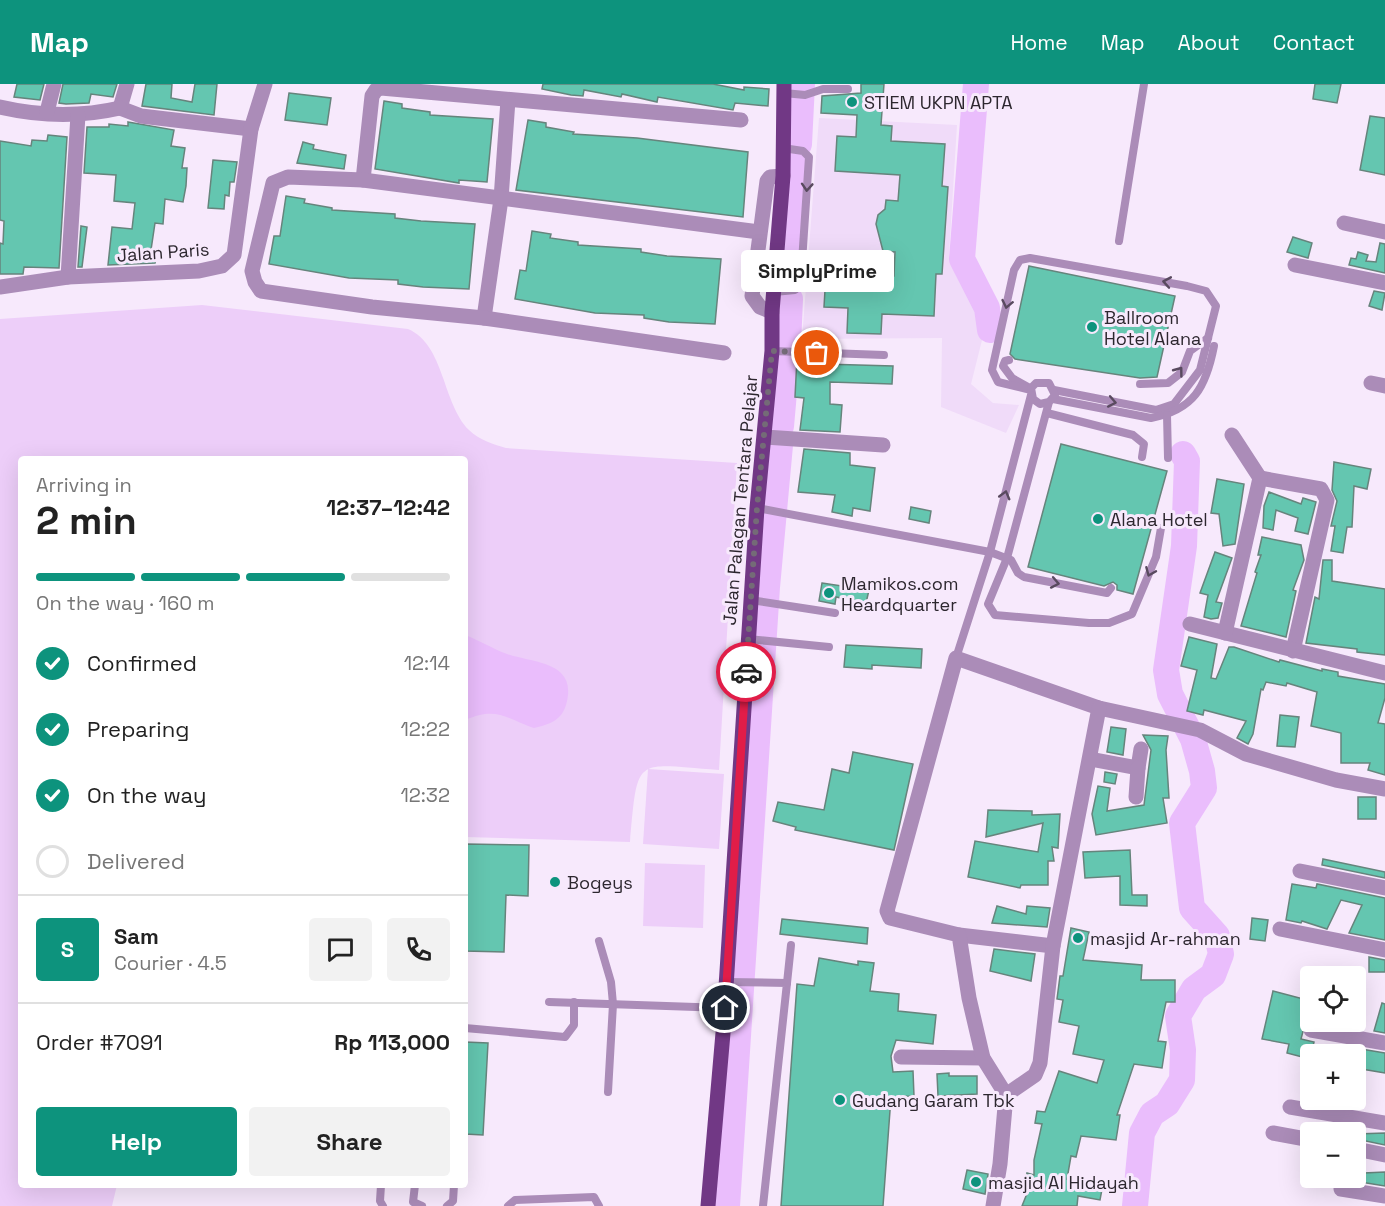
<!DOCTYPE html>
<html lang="en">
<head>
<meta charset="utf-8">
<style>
  :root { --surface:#fff; --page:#f2f2f2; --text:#222; --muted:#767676; --line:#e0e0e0; --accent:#0d937d }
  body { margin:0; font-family:"Space Grotesk",sans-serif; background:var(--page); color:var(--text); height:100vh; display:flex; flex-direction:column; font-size:22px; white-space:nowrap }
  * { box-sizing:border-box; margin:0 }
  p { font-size:20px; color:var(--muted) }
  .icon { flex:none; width:33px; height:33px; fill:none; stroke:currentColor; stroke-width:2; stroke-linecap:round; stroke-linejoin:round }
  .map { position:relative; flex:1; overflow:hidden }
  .details { position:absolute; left:18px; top:372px; width:450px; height:732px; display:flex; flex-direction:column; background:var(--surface); border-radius:6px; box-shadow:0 6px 24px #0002 }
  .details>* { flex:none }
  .controls { position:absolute; left:1300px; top:882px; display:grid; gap:12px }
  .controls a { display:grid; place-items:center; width:66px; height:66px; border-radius:6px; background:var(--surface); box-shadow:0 6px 24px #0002; font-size:30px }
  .pin { position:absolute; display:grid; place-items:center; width:51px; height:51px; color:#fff; margin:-26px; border:3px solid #fff; border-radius:50%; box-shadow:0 2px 6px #0007 }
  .courier { position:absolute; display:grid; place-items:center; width:60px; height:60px; margin:-30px; border:4px solid #e11d48; border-radius:50%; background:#fff; color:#222; box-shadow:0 2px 8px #0007 }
  .bubble { position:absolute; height:42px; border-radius:6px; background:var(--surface); box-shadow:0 6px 24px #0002; font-size:20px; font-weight:700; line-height:42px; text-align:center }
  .headline em { font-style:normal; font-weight:700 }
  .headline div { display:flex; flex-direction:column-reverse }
  .headline { display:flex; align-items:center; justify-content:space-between; height:102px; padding:0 18px }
  h1 { font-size:39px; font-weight:700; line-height:45px }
  .bar { display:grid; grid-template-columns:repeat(4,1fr); gap:9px 6px; align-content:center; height:72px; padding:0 18px }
  .bar i { height:8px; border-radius:4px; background:var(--line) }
  .bar .active { background:var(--accent) }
  .bar p { grid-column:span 4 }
  .line { display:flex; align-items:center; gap:15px; padding:0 18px; border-top:2px solid var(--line) }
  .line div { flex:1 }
  .round { display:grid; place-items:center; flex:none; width:63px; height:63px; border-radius:6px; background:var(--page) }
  ol { padding:0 18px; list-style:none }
  li { display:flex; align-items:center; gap:18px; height:66px }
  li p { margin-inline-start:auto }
  li .icon { padding:6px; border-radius:50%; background:var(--accent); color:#fff; stroke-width:4 }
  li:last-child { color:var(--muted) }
  li i { width:33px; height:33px; border:3px solid var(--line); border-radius:50% }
  .action { display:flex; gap:12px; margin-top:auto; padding:12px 18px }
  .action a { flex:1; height:69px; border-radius:6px; background:var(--accent); color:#fff; font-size:24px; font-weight:700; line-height:69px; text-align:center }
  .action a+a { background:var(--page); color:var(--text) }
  header { display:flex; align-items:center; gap:36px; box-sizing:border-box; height:84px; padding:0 30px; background:var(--accent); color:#fff }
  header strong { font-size:28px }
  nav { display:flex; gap:33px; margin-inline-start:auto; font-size:21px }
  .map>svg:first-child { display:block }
</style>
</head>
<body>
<header>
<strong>Map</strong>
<nav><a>Home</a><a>Map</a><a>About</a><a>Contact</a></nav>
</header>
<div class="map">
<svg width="1385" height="1122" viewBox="0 0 1385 1122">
  <rect width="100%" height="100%" fill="#f7e9fc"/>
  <polygon fill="#f0dbf9" points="819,34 957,41 949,171 968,207 983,252 971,300 993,319 1019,321 1006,349 941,323 942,254 802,255"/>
  <g fill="#edcef9">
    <path d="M 202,221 L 408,245 C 445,261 442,319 469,346 C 479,356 493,360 506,364 L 737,379 L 719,686 C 634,680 638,670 630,758 L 465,753 L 465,375 L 21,375 L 21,1101 L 117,1101 L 112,1122 L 0,1122 L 0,235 Z"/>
    <polygon points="648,685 724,690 719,765 643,760"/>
    <polygon points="645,779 705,781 703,844 643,842"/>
  </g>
  <path fill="#eabdfc" d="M 465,551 C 479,556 493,565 507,570 C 532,579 576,577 567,617 C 563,636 551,640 534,644 C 505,634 497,622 465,636 Z"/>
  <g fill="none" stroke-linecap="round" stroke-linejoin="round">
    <g stroke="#eabdfc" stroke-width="26">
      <polyline points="976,0 962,175 987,224 990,246"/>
      <polyline points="799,60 802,0"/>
      <polyline points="791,200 798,75"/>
      <polyline points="788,261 790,215"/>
      <polyline points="781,342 787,274"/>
      <polyline points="727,1122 767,503 780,361"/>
      <polyline points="1135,1122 1142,1049 1152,1030 1167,1020 1182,996 1183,966 1178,932 1194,905 1213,891 1221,870 1217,852 1192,824 1182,739 1204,704 1202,687 1193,655 1170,610 1166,586 1184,462 1187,377 1183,370"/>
    </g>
  </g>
  <g fill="#64c6b0" stroke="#66847c" stroke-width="1.5">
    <polygon points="17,0 44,0 40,16 14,13"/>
    <polygon points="63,0 117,0 113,13 91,10 89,19 66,20 59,19"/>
    <polygon points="146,0 172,0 171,14 192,18 195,0 217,0 214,31 142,22"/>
    <polygon points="543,0 713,0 744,6 744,3 769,5 768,22 735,19 733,26 658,13 657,18 622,10 621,13 584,6 583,12 571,11 542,5"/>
    <polygon points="861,0 884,0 881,41 892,42 891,57 945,60 942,102 948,103 942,190 936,190 934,232 882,230 881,250 847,249 848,224 824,223 826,189 894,192 895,168 883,167 876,140 878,131 885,125 886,116 898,117 900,91 835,87 837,52 856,53 857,31 821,29 822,12 861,9"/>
    <polygon points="1315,0 1341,0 1337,19 1313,15"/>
    <polygon points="289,9 331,14 327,41 285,36"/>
    <polygon points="384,17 402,20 402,24 430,28 430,31 493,35 487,98 459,96 459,99 375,85"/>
    <polygon points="1370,32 1385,34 1385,91 1360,86"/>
    <polygon points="528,36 546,39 546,43 574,48 573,50 637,54 748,68 743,133 516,106"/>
    <polygon points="128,38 174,46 171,62 185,64 182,84 187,84 186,102 183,118 165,115 163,140 155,139 151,166 157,167 155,179 108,181 112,143 132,145 135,119 114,117 116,91 84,89 87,43 109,43 109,40 128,42"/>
    <polygon points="48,51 67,53 59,184 24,183 23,190 0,190 0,159 3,160 4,137 0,136 0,57 31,62 32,56 47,57"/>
    <polygon points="303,58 314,61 313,65 346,71 344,85 297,79"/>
    <polygon points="213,76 237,78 234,98 230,98 229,112 225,111 224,125 208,124"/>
    <polygon points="286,112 305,115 304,119 332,124 332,126 395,130 395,134 421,137 475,140 469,205 423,203 398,200 398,196 349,194 269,180 274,152 280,152"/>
    <polygon points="81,142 87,143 82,183 78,183"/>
    <polygon points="532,147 551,150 550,154 578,158 578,161 641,165 641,168 667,172 721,175 715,240 669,238 644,234 644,231 595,229 515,215 520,186 526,187"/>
    <polygon points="1293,153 1312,159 1308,174 1287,168"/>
    <polygon points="1380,159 1385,160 1385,189 1349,181 1351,174 1356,175 1358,168 1368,171 1366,177 1376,178"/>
    <polygon points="1029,182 1175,212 1157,293 1140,294 1015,275 1010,270"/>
    <polygon points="1374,207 1385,209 1382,226 1369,222"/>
    <polygon points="797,274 823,275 823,280 893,282 892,300 830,298 830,320 842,321 840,348 800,346 804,314 795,313"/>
    <polygon points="1061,360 1167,387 1133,510 1117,506 1117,501 1113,498 1104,502 1028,483"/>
    <polygon points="804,365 850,369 850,381 875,384 870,427 853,424 852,432 832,428 835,411 798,408"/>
    <polygon points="1334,378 1371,385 1367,405 1354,402 1352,443 1347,443 1343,469 1331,467 1335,442 1331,442 1337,417 1332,406"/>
    <polygon points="1217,395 1244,400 1235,460 1223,462 1219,430 1211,429"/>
    <polygon points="1269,408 1301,420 1303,414 1316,418 1308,450 1295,447 1298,434 1276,426 1273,446 1263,444 1264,422"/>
    <polygon points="911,423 931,427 929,439 909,435"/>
    <polygon points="1262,453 1301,461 1304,476 1293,506 1296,507 1286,553 1241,542 1257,489 1255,488 1261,471 1258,471"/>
    <polygon points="1215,468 1232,474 1216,518 1222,519 1218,534 1211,535 1204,533 1208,511 1200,509"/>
    <polygon points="1323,476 1332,476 1332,497 1385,505 1385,571 1357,568 1357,565 1306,559 1315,513 1319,515"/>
    <polygon points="822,499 869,506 866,519 836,513 835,520 819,517"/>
    <polygon points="1189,553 1217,560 1211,594 1216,595 1229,563 1234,563 1279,578 1280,576 1322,587 1322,585 1338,588 1338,592 1385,600 1385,614 1378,639 1385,640 1385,691 1368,686 1370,679 1341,679 1341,649 1311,642 1317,608 1287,599 1286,602 1266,598 1263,606 1261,605 1253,650 1248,660 1237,654 1246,637 1204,626 1203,631 1187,627 1197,586 1181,582"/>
    <polygon points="846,561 922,565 921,584 872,581 872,585 844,583"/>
    <polygon points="1280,631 1299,633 1295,663 1277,662"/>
    <polygon points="1111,643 1126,645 1123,671 1107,668"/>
    <polygon points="1143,651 1168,652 1166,666 1169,714 1163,714 1167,739 1096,751 1092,730 1098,702 1110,704 1107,727 1144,721 1151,666"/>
    <polygon points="853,668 913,680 894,766 795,746 796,743 773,737 778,718 824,726 832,685 849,689"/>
    <polygon points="1105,688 1117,690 1115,700 1104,698"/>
    <rect x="1358" y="713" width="18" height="22"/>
    <polygon points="988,726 1032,727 1032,731 1060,730 1058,764 1052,763 1054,777 1048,777 1048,801 1021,801 1020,804 968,793 975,757 1038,768 1043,739 986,753"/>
    <polygon points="465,760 529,761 528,812 506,811 504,868 465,867"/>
    <polygon points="1130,766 1132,811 1147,811 1147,822 1120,821 1120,792 1085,794 1083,768"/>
    <polygon points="1323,775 1385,788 1385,794 1322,781"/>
    <polygon points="1292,800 1316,804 1317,800 1385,814 1385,856 1349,849 1362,821 1341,816 1327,845 1302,837 1301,839 1286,836"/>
    <polygon points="997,822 1026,830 1027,822 1050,824 1047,843 992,839"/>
    <polygon points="1252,834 1268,836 1265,857 1250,855"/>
    <polygon points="782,835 868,844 867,860 780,850"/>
    <polygon points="1071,844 1089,848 1083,876 1142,881 1141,896 1175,896 1175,918 1166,918 1158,957 1166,958 1162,984 1134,980 1117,1031 1120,1031 1116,1056 1081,1052 1076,1073 1071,1072 1067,1095 1103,1100 1100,1116 1078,1112 1077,1122 1022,1122 1030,1102 1025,1101 1027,1089 1034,1091 1034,1076 1042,1040 1035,1039 1037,1027 1045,1028 1059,987 1097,999 1104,976 1073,970 1079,942 1059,938 1063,916 1057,915 1060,892 1063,892"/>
    <polygon points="994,865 1035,870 1031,897 990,887"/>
    <polygon points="1369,873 1385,876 1385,888 1369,888"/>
    <polygon points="819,874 858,881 858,877 874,879 870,907 899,910 898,927 936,931 933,960 896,956 891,972 893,988 913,987 914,1012 891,1013 883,1122 781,1122 797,900 814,902"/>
    <polygon points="1273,907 1311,917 1301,955 1314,958 1310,975 1287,969 1289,960 1262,955"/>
    <polygon points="1382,919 1385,920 1385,949 1374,947"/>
    <polygon points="465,958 488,959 483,1051 465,1050"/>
    <polygon points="1343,962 1385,969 1385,989 1356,984 1356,970 1342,970"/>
    <polygon points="949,989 949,992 977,992 977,1010 938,1012 937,990"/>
    <polygon points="1385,1049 1385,1061 1356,1055 1356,1050"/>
    <polygon points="967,1086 988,1090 985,1110 963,1105"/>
    <polygon points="1385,1088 1385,1102 1342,1095 1329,1101 1329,1094 1364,1094 1364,1089"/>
  </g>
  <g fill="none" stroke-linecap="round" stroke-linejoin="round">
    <g stroke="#ab8cb8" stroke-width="8">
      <polyline points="784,9 805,11 823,5 848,5"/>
      <polyline points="1119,157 1144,0"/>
      <polyline points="774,208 795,206 800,202 801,193 809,73 803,67 783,64"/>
      <polyline points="772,267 884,271"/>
      <polyline points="1009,276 1005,277 1003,282 1012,294 1028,303"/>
      <polyline points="1140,300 1168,299 1182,288 1190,267 1208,254"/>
      <polyline points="1031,306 998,298 992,286 1014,186 1020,176 1030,174 1187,202 1206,207 1216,222 1200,286 1174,320 1156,326 1054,306"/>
      <path d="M 1053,315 L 1151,334 C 1194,326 1206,303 1214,262"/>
      <polyline points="1049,318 1040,320 1033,315 1031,304 1036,299 1049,299 1055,311 1049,318 1007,474 988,520 995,531 1089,539 1109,539 1132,530 1156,473 1161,444"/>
      <polyline points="1047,329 1133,351 1144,360 1142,373"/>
      <polyline points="1167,331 1168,374"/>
      <polyline points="757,424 990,468 1011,476 1018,489 1024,493 1107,509 1111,504"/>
      <polyline points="751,516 835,529"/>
      <polyline points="748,555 829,563"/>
      <polyline points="956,574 990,468 1031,311"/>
      <polyline points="599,857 611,898 613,920 608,1008"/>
      <polyline points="727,898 787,899 763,1122"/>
      <polyline points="787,899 791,861"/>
      <polyline points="549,918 725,924"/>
      <polyline points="465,944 565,953 574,941 574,918"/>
      <polyline points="381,1101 380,1117 383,1122"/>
      <polyline points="415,1101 413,1118 422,1122"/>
      <polyline points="447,1122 453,1117 454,1101"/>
      <polyline points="508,1122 515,1116 594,1113 599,1122"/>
    </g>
    <g stroke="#ab8cb8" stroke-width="15">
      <polyline points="127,0 120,24 141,32 251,45"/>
      <path d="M 0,23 C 39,32 81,33 120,24"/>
      <polyline points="47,28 54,0"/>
      <polyline points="363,96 372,12 376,6 381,4 741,36"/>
      <polyline points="1344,139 1385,148"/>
      <polyline points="1295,181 1385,199"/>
      <polyline points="68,193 78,31"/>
      <polyline points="0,203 68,193 199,187 222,182 234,171 251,45 265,0"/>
      <polyline points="772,228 760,223 752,212 767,97 770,93 783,92"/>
      <polyline points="484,234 501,115 508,16"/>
      <polyline points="724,269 484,234 372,223 261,207 255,198 252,187 273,99 288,93 363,96 759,148"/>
      <polyline points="1371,299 1385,302"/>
      <polyline points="765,353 883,361"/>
      <polyline points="1260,394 1321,405 1327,416 1293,567"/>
      <polyline points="1190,540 1385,589"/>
      <polyline points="1225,549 1260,394 1232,351"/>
      <polyline points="1090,675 1138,684 1141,665"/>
      <polyline points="1136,713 1138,684"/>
      <polyline points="1300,787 1385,804"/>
      <polyline points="1280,845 1385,866"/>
      <polyline points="959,851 1053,862"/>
      <polyline points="1311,946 1385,959"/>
      <polyline points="901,973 983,974"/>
      <polyline points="1006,1011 983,974 969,914 959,851 890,834 887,827 956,574 1099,624 1200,646 1246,670 1336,696 1385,705"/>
      <polyline points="1290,1023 1385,1039"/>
      <polyline points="1273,1049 1311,1056"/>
      <polyline points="1356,1065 1385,1071"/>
      <polyline points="1341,1105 1385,1112"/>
      <polyline points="993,1122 1000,1080 1006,1011 1035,991 1040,979 1053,862 1099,624"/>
    </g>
    <polyline stroke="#713885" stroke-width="15" points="708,1122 723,949 757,424 772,267 772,228 783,92 784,0"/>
  </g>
  <defs><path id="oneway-chevron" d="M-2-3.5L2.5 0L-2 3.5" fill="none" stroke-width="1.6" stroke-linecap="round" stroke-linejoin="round" transform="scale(1.5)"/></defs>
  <g stroke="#594a5f">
    <use href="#oneway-chevron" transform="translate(807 103) rotate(94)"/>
    <use href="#oneway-chevron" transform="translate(1167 198) rotate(-170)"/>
    <use href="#oneway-chevron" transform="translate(1007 220) rotate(102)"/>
    <use href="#oneway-chevron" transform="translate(1179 287) rotate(-53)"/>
    <use href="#oneway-chevron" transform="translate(1112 318) rotate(11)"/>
    <use href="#oneway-chevron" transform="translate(1005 411) rotate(-75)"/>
    <use href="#oneway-chevron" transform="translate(1150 488) rotate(113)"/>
    <use href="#oneway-chevron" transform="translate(1055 499) rotate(11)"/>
  </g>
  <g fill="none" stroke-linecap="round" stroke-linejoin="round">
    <polyline stroke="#746b77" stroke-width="6" stroke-dasharray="0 10.8" points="746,588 757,424 772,267 817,269"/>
    <polyline stroke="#e11d48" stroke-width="8" points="725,924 746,588"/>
  </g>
  <g fill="#0d937d" stroke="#f7e9fc" stroke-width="2">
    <circle cx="852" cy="18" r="6"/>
    <circle cx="1092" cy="243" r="6"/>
    <circle cx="1098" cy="435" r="6"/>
    <circle cx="829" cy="509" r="6"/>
    <circle cx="555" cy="798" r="6"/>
    <circle cx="1078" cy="854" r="6"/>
    <circle cx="840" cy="1016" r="6"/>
    <circle cx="976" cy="1098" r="6"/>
  </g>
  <g text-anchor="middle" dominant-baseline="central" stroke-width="6" stroke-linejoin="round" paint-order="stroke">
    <g font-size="18" fill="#2d272f" stroke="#f7e9fc" text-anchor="start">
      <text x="864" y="18">STIEM UKPN APTA</text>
      <text x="1104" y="233">Ballroom<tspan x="1104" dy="21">Hotel Alana</tspan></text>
      <text x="1110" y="435">Alana Hotel</text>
      <text x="841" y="499">Mamikos.com<tspan x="841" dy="21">Heardquarter</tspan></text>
      <text x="567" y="798">Bogeys</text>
      <text x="1090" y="854">masjid Ar-rahman</text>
      <text x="852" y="1016">Gudang Garam Tbk</text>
      <text x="988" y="1098">masjid Al Hidayah</text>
    </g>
    <g font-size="18" fill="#2d272f" stroke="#f7e9fc">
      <text transform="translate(163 168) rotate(-4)">Jalan Paris</text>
      <text transform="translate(740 416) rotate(-85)">Jalan Palagan Tentara Pelajar</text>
    </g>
  </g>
</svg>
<div class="controls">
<a><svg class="icon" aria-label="locate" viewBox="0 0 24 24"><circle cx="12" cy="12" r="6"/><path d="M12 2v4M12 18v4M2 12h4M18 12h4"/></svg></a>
<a>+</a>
<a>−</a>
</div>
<div class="pin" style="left:817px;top:269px;background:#ea580c"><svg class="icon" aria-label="bag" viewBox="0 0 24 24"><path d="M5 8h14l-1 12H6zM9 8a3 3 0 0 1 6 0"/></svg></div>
<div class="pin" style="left:725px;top:924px;background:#1f2937"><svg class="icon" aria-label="home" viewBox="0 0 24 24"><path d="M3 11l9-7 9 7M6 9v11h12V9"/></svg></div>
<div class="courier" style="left:746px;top:588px"><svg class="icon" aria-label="car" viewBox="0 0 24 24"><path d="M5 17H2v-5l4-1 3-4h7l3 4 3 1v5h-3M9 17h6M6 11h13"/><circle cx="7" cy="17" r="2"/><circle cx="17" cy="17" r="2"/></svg></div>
<div class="bubble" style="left:741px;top:166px;width:153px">SimplyPrime</div>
<section class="details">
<div class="headline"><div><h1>2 min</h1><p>Arriving in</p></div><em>12:37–12:42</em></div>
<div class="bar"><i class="active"></i><i class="active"></i><i class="active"></i><i></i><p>On the way · 160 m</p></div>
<ol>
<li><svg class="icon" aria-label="check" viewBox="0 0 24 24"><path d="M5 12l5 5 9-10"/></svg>Confirmed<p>12:14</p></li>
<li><svg class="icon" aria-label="check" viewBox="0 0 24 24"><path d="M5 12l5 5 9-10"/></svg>Preparing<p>12:22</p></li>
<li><svg class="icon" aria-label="check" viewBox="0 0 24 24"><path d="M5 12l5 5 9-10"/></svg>On the way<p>12:32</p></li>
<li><i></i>Delivered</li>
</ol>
<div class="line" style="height:108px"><b class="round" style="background:var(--accent);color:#fff">S</b><div><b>Sam</b><p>Courier · 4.5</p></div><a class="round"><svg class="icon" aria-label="chat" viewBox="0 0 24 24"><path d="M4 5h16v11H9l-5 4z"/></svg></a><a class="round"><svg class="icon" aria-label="phone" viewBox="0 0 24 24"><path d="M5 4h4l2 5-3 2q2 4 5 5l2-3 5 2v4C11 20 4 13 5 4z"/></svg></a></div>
<div class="line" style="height:78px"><div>Order #7091</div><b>Rp 113,000</b></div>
<div class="action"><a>Help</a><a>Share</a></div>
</section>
</div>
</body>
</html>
